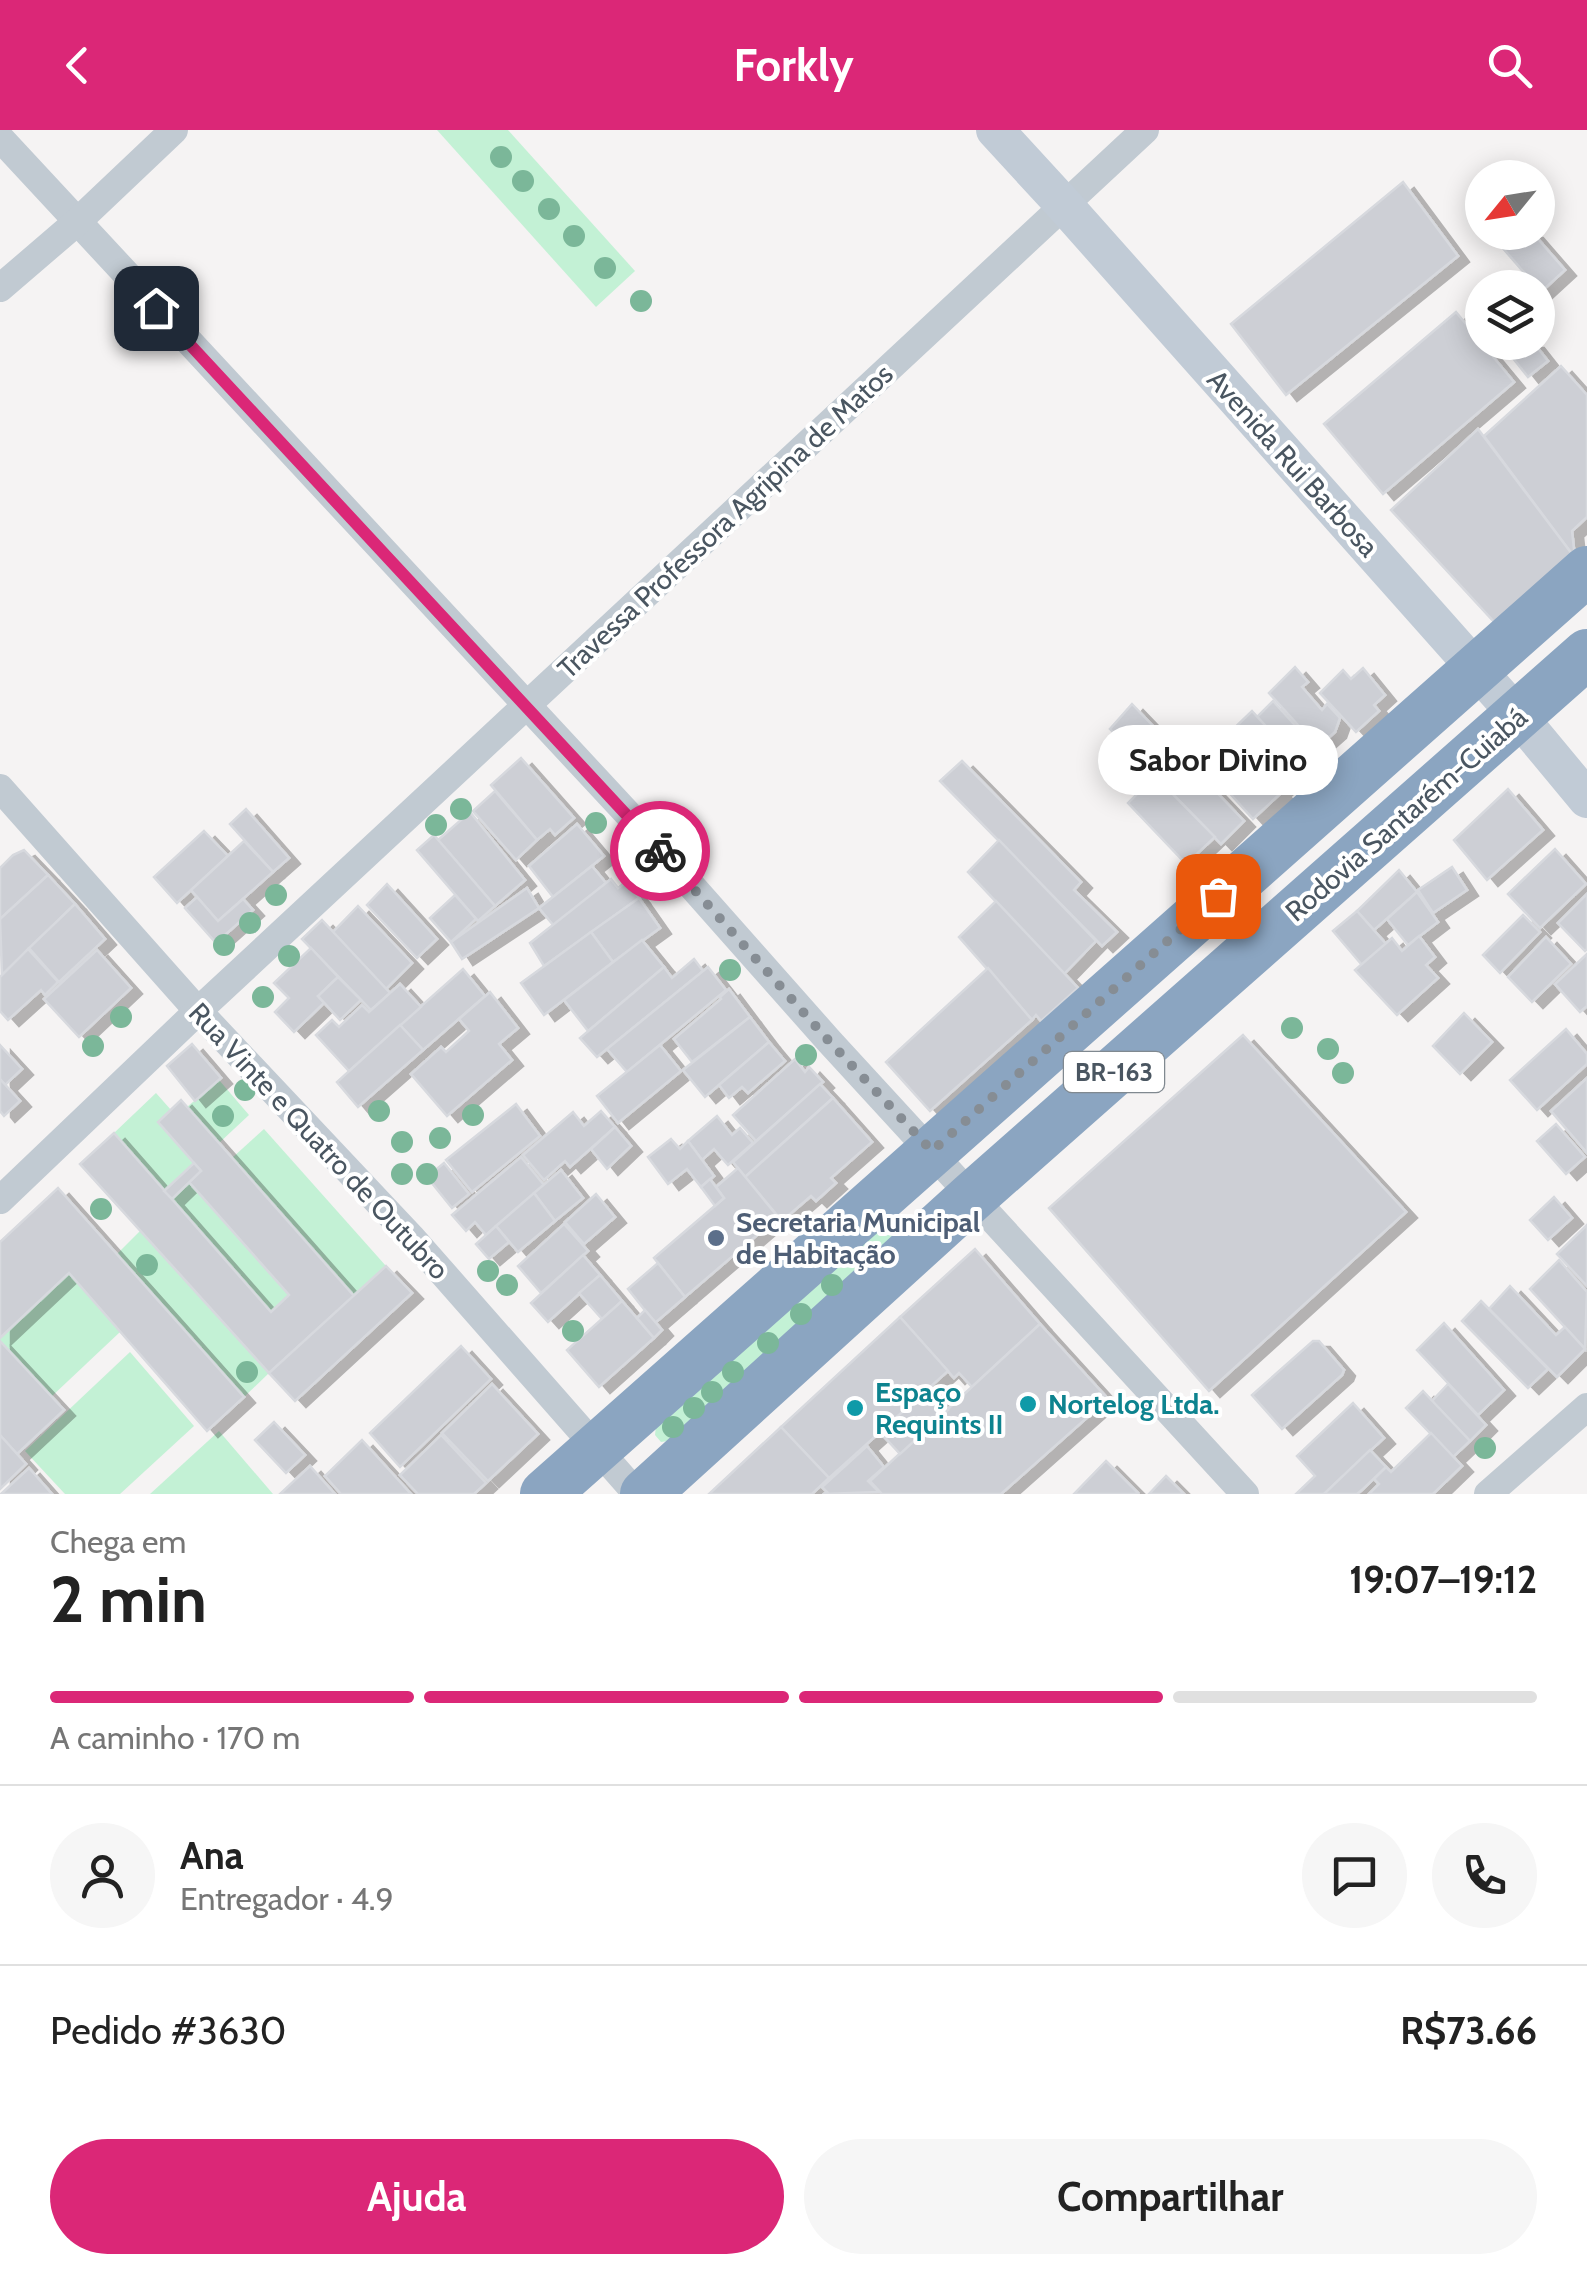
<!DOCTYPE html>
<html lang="pt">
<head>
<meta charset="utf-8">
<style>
  :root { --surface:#fff; --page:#f6f6f6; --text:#222; --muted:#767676; --line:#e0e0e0; --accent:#db2777 }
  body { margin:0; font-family:Cabin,sans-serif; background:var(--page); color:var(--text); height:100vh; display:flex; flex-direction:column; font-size:38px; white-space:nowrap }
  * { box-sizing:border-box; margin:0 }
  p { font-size:32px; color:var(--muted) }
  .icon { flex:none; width:55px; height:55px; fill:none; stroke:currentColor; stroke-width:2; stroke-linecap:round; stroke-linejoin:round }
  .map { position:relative; height:1364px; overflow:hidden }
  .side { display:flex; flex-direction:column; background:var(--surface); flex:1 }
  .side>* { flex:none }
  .needle { width:65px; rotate:240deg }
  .controls { position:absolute; left:1465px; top:30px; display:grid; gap:20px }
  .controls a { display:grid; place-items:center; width:90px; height:90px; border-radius:50%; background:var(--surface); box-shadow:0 5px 25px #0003; font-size:50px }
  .pin { position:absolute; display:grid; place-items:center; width:85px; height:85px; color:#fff; margin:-42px; border-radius:20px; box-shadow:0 5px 15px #0006 }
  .courier { position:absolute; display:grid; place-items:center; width:100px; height:100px; margin:-50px; border:8px solid #db2777; border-radius:50%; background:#fff; color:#222; box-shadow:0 2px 12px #0007 }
  .bubble { position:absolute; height:70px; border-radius:35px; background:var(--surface); box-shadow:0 5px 25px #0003; font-size:32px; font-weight:700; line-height:70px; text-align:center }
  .headline em { font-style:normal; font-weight:700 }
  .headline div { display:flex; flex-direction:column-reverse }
  .headline { display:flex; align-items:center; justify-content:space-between; height:170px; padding:0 50px }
  h1 { font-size:65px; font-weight:700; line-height:75px }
  .bar { display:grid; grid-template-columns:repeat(4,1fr); gap:15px 10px; align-content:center; height:120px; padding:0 50px }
  .bar i { height:12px; border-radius:8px; background:var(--line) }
  .bar .selected { background:var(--accent) }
  .bar p { grid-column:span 4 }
  .line { display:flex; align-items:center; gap:25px; padding:0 50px; border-top:2px solid var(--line) }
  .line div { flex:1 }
  .round { display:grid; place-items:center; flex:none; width:105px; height:105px; border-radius:52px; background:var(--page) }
  .action { display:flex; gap:20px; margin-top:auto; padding:20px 50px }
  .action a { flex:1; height:115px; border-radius:60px; background:var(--accent); color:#fff; font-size:40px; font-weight:700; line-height:115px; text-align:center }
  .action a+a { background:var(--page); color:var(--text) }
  header { display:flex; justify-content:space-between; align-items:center; height:130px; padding:0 50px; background:var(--accent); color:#fff; font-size:45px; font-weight:700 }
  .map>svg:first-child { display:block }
</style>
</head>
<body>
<header><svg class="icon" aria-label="back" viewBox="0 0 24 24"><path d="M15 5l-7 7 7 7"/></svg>Forkly<svg class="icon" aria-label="search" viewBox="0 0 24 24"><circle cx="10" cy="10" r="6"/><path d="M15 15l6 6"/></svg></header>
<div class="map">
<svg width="1587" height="1364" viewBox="0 0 1587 1364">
  <defs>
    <filter id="shadow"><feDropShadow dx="11" dy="6" stdDeviation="0" flood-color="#0004"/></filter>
  </defs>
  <rect width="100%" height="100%" fill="#f5f3f3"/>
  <g fill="#c3f1d5">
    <polygon points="437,0 508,0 635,141 596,177"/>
    <polygon points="219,950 249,985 219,1013 187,977"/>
    <polygon points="156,963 171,980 158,992 194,1033 164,1061 114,1003"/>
    <polygon points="264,999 386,1136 354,1166 232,1028"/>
    <polygon points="189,1052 289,1165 271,1182 172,1069"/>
    <polygon points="888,1087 898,1087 904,1094 902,1104 668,1311 661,1312 655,1305 656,1296"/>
    <polygon points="141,1100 269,1243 244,1267 117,1124"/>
    <polygon points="69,1143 120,1202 51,1267 0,1211 0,1208"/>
    <polygon points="130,1222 194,1296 120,1364 65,1364 25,1321"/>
    <polygon points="219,1301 273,1364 150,1364"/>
  </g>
  <g fill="#cdcfd5" stroke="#d7d9de" stroke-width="2.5" filter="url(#shadow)">
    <polygon points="1403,52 1458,126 1286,265 1231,194"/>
    <polygon points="1499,102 1532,102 1565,140 1541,162 1494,108"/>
    <polygon points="1456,182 1514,252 1383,364 1324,294"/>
    <polygon points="1500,212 1533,212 1548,231 1528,247"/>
    <polygon points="1561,236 1587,265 1587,387 1572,401 1575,428 1484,306"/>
    <polygon points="1478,299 1575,428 1496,494 1391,380"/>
    <polygon points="1295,537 1308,552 1302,557 1322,580 1327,574 1340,588 1335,602 1318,617 1269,563"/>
    <polygon points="1363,538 1385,565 1374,575 1379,581 1356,602 1320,563 1343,540 1351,549"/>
    <polygon points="1273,571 1320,623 1304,638 1257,587"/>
    <polygon points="1132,574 1244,691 1221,714 1110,599"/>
    <polygon points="1252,581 1304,638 1279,661 1228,604"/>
    <polygon points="1224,599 1281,663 1253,689 1196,626"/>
    <polygon points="521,628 574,688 555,705 550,699 537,710 491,655"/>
    <polygon points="962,631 1081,752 1074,760 1117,802 1102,816 940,651"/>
    <polygon points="1155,646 1215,707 1186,734 1128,673"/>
    <polygon points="1508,659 1543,700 1487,750 1454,710"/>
    <polygon points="495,661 537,710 516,730 473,681"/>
    <polygon points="246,679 289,728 273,742 230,694"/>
    <polygon points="470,682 525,750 495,776 438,710"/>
    <polygon points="577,694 604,726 553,767 529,736"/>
    <polygon points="204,701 228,726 177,773 154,747"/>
    <polygon points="434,705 495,776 478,791 417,720"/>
    <polygon points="999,710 1096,811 1064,844 968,742"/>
    <polygon points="244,711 273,742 218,791 191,760"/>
    <polygon points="1555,719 1586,754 1540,798 1508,764"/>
    <polygon points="24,720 48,745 0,789 0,738 13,725"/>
    <polygon points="592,736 606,753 554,796 539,778"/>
    <polygon points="1452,737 1467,760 1433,783 1418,760"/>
    <polygon points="1399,740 1417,762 1374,800 1357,781"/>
    <polygon points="48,745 75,774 2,845 0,789"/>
    <polygon points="611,749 618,758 627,752 639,768 544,836 530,813"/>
    <polygon points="387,754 437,809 417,828 367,775"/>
    <polygon points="527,758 539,778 462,829 451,812"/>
    <polygon points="1417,762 1438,792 1408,815 1387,789"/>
    <polygon points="1587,764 1587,819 1585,821 1558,793"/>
    <polygon points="455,765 476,789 451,812 430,788"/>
    <polygon points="197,767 218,791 243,769 253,780 216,813 185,778"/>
    <polygon points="639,768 660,798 613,832 591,802"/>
    <polygon points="996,771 1078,858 1041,891 1036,885 1032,890 959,807"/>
    <polygon points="75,774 105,809 59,852 29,818"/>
    <polygon points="358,776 412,833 386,859 333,802"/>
    <polygon points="1357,781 1386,814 1362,835 1333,801"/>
    <polygon points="1523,785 1540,802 1500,843 1483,825"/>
    <polygon points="322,790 390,863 371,880 302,809"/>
    <polygon points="591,802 613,832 544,885 521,853"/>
    <polygon points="1419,806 1435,827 1426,835 1438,848 1397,885 1355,840 1392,808 1402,821"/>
    <polygon points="1546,807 1571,834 1532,872 1508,847"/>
    <polygon points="642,810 664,837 588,901 564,870"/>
    <polygon points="311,818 338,847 318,866 324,873 294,902 275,882 289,868 274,853"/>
    <polygon points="28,819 58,852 45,865 41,860 8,890 0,881 0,847"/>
    <polygon points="97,820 131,858 79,907 44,869"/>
    <polygon points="1587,824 1587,876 1580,882 1555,854"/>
    <polygon points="694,829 703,841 597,927 580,908 664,837 672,848"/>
    <polygon points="708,837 726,860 627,942 607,919"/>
    <polygon points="988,838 1032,890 930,981 886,932"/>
    <polygon points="463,839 485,866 423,920 400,895"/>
    <polygon points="338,847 361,870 340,890 318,866"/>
    <polygon points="400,854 421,877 349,941 316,905 332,890 339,897 362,875 369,882"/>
    <polygon points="729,859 750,887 692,932 674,909 721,869 720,867"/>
    <polygon points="490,862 518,898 499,914 512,930 447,986 411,944 441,917 446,922 469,901 459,889"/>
    <polygon points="1464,883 1492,912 1460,944 1433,916"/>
    <polygon points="750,887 769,912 705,967 683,940"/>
    <polygon points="400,895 423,920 358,977 337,952"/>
    <polygon points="1566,899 1587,924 1587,934 1537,980 1510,950"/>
    <polygon points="1243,905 1406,1082 1209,1261 1049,1078"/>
    <polygon points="769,912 785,931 748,963 742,957 729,968 719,955"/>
    <polygon points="192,914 221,948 195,971 167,936"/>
    <polygon points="0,915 22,939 5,955 0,949"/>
    <polygon points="660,915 681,941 618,993 597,966"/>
    <polygon points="795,929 805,942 809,937 823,952 756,1011 733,985"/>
    <polygon points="1587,948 1587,1023 1551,981"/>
    <polygon points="0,949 20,971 4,986 0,981"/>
    <polygon points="820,954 833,968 745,1047 733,1032"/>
    <polygon points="833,968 872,1012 831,1048 836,1053 816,1071 811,1066 782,1091 745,1047"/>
    <polygon points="181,970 354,1166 269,1243 80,1034 114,1003 271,1182 289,1165 189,1052 201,1041 158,992"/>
    <polygon points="516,974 540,1006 472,1062 446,1030"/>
    <polygon points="601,981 615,997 570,1037 565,1031 544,1050 523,1025 573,982 584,996"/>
    <polygon points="717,986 732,1005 740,998 753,1013 728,1035 714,1019 702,1030 688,1011"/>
    <polygon points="1556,994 1585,1027 1566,1044 1537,1011"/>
    <polygon points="615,997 631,1016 607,1039 591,1019"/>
    <polygon points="671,1009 680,1019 688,1011 714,1046 701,1057 687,1039 668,1054 648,1027"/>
    <polygon points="521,1027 544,1055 486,1105 475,1092 466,1101 452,1085"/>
    <polygon points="194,1033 201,1041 172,1069 164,1061"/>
    <polygon points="444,1033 469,1064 452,1078 427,1047"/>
    <polygon points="738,1038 778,1087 685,1167 654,1128 724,1068 716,1057"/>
    <polygon points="561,1040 583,1068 555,1091 534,1063"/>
    <polygon points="710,1049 724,1068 715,1076 701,1057"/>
    <polygon points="58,1058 244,1267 207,1301 69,1143 0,1208 0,1112"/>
    <polygon points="534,1063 555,1091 518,1122 496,1096"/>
    <polygon points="596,1064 615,1087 584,1114 565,1092"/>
    <polygon points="1554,1067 1572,1088 1548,1110 1530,1090"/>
    <polygon points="564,1094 588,1121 541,1163 518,1136"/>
    <polygon points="1587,1095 1587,1156 1557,1124"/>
    <polygon points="496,1096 509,1112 489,1129 476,1114"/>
    <polygon points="975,1119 1040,1194 972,1257 959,1243 954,1248 900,1187"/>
    <polygon points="583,1125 600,1145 548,1192 531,1173"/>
    <polygon points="1559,1130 1587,1162 1585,1219 1530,1159"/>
    <polygon points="658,1133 685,1167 655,1193 628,1159"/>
    <polygon points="386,1136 412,1163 295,1271 269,1243"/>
    <polygon points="600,1145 622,1171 602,1189 579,1163"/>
    <polygon points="1510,1156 1556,1205 1565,1197 1585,1219 1557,1247 1489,1179"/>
    <polygon points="622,1171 654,1208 599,1257 567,1220"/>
    <polygon points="1481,1171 1548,1239 1528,1258 1462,1191"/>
    <polygon points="645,1180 662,1200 654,1208 637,1188"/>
    <polygon points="900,1187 948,1241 829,1348 781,1297"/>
    <polygon points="1444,1193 1504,1260 1478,1285 1417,1220"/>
    <polygon points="1040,1194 1108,1269 1001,1364 882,1364 870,1351"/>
    <polygon points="0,1211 64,1280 17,1324 0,1305"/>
    <polygon points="1313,1211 1319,1211 1344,1240 1342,1245 1282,1299 1252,1265"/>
    <polygon points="461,1216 491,1249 400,1337 370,1303"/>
    <polygon points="492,1254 538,1304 488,1351 442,1303"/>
    <polygon points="1448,1254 1486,1295 1470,1311 1432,1271"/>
    <polygon points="929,1258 948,1280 900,1324 880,1302"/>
    <polygon points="1423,1261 1470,1311 1453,1327 1406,1278"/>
    <polygon points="1353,1273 1384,1308 1324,1364 1296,1364 1315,1346 1297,1326"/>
    <polygon points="274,1292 305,1325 286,1343 255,1310"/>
    <polygon points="781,1297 829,1348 812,1364 709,1364"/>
    <polygon points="1431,1303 1462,1336 1433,1364 1369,1364 1379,1354 1374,1349 1386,1337 1391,1342"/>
    <polygon points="0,1305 26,1334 0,1359"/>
    <polygon points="441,1305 486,1353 474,1364 418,1364 400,1345"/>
    <polygon points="362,1310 411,1364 341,1364 325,1346"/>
    <polygon points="867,1316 884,1337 868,1351 879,1362 824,1364 827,1362 822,1357"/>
    <polygon points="1370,1320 1386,1337 1363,1359 1357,1364 1324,1364"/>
    <polygon points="1106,1331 1138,1363 1136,1364 1074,1364"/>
    <polygon points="310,1336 335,1364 280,1364"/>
    <polygon points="29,1338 52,1364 1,1364"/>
    <polygon points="1166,1346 1184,1364 1149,1364"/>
  </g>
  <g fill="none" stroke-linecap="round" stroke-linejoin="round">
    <g stroke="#c1cad2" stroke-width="28">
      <polyline points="0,8 627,683 829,911 1245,1364"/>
      <polyline points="0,158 77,92 174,0"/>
      <polyline points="0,658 198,881 411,1107 637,1364"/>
      <polyline points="0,1070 198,881 1145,0"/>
      <polyline points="1488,1364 1587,1277"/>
    </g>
    <polyline stroke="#c1cbd6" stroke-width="38" points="995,0 1064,75 1518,586 1587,669"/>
    <g stroke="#8ba5c1" stroke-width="50">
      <polyline points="545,1364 1587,441"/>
      <polyline points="645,1364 973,1066 1587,524"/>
    </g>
  </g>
  <g fill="#7bb799">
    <circle cx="501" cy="27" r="11"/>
    <circle cx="523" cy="51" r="11"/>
    <circle cx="549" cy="79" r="11"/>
    <circle cx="574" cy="106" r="11"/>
    <circle cx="605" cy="138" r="11"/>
    <circle cx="641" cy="171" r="11"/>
    <circle cx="461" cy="679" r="11"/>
    <circle cx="596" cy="693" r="11"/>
    <circle cx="436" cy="695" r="11"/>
    <circle cx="625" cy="725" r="11"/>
    <circle cx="276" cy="765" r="11"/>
    <circle cx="250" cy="793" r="11"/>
    <circle cx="224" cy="815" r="11"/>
    <circle cx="289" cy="826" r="11"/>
    <circle cx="730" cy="840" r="11"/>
    <circle cx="263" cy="867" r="11"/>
    <circle cx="121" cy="887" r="11"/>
    <circle cx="1292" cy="898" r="11"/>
    <circle cx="93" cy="916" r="11"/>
    <circle cx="1328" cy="919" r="11"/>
    <circle cx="806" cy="925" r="11"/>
    <circle cx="1343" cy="943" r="11"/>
    <circle cx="245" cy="960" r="11"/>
    <circle cx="379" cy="981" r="11"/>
    <circle cx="473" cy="985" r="11"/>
    <circle cx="223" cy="986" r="11"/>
    <circle cx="440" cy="1008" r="11"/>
    <circle cx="402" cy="1012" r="11"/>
    <circle cx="402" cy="1044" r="11"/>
    <circle cx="427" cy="1044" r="11"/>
    <circle cx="101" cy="1079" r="11"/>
    <circle cx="147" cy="1135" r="11"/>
    <circle cx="488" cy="1141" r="11"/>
    <circle cx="507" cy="1155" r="11"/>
    <circle cx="832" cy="1155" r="11"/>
    <circle cx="801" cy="1184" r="11"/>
    <circle cx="573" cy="1201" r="11"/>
    <circle cx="768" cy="1213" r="11"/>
    <circle cx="247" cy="1242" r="11"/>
    <circle cx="733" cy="1242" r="11"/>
    <circle cx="712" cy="1262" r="11"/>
    <circle cx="694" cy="1278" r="11"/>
    <circle cx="673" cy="1297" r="11"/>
    <circle cx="1485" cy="1318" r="11"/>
  </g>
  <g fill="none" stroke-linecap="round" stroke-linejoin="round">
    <polyline stroke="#868d94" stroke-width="10" stroke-dasharray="0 18" points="660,721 828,910 932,1021 1218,766"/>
    <polyline stroke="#db2777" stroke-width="12" points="156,178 660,721"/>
  </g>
  <circle fill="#5c6f8a" stroke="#fff" stroke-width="4" cx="716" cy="1108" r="10"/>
  <g fill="#0f9aa8" stroke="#fff" stroke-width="4">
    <circle cx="1028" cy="1274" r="10"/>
    <circle cx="855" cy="1278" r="10"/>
  </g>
  <g text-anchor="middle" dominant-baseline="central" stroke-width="8" stroke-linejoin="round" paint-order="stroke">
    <rect fill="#fff" stroke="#808990" stroke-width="2.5" x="1064" y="922" width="100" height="40" rx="8"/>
    <g font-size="25" font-weight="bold" fill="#4a5661">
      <text x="1114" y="942">BR-163</text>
    </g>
    <g font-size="28" fill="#4a5661" stroke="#fff">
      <text transform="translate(1293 333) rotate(48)">Avenida Rui Barbosa</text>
      <text transform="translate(725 391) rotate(-43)">Travessa Professora Agripina de Matos</text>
      <text transform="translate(1406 684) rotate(-41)">Rodovia Santarém-Cuiabá</text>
      <text transform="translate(319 1011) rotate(47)">Rua Vinte e Quatro de Outubro</text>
    </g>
    <g font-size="28" font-weight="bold" fill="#4e5e75" stroke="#fff" text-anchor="start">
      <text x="736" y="1092">Secretaria Municipal<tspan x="736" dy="32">de Habitação</tspan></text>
    </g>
    <g font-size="28" font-weight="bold" fill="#0d838f" stroke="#fff" text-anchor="start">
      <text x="875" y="1262">Espaço<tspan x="875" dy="32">Requints II</tspan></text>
      <text x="1048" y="1274">Nortelog Ltda.</text>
    </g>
  </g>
</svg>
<div class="controls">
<a><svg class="needle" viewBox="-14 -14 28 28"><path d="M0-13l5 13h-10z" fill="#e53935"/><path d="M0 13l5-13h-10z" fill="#767676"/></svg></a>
<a><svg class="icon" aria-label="layers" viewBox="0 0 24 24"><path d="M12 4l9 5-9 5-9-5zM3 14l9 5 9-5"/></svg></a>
</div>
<div class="pin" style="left:1218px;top:766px;background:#ea580c"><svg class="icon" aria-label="bag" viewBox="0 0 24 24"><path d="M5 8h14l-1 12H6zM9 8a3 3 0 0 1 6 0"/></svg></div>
<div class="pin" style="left:156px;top:178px;background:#1f2937"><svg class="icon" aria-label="home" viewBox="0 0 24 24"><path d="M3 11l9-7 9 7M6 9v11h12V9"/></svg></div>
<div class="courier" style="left:660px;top:721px"><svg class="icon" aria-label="bike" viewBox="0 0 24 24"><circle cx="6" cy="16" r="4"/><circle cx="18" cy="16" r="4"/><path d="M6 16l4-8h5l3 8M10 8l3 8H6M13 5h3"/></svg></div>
<div class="bubble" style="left:1098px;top:595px;width:240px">Sabor Divino</div>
</div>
<section class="side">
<div class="headline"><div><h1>2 min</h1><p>Chega em</p></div><em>19:07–19:12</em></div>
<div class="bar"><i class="selected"></i><i class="selected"></i><i class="selected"></i><i></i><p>A caminho · 170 m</p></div>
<div class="line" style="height:180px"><a class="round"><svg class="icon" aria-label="person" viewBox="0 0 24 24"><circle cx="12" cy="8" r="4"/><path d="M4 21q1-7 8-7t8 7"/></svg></a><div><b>Ana</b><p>Entregador · 4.9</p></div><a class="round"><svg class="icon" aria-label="chat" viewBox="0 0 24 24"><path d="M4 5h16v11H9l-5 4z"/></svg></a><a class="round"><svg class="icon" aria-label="phone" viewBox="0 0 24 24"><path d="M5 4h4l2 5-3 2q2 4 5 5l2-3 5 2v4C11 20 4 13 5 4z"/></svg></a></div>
<div class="line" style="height:130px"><div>Pedido #3630</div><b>R$73.66</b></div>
<div class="action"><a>Ajuda</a><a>Compartilhar</a></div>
</section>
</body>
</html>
